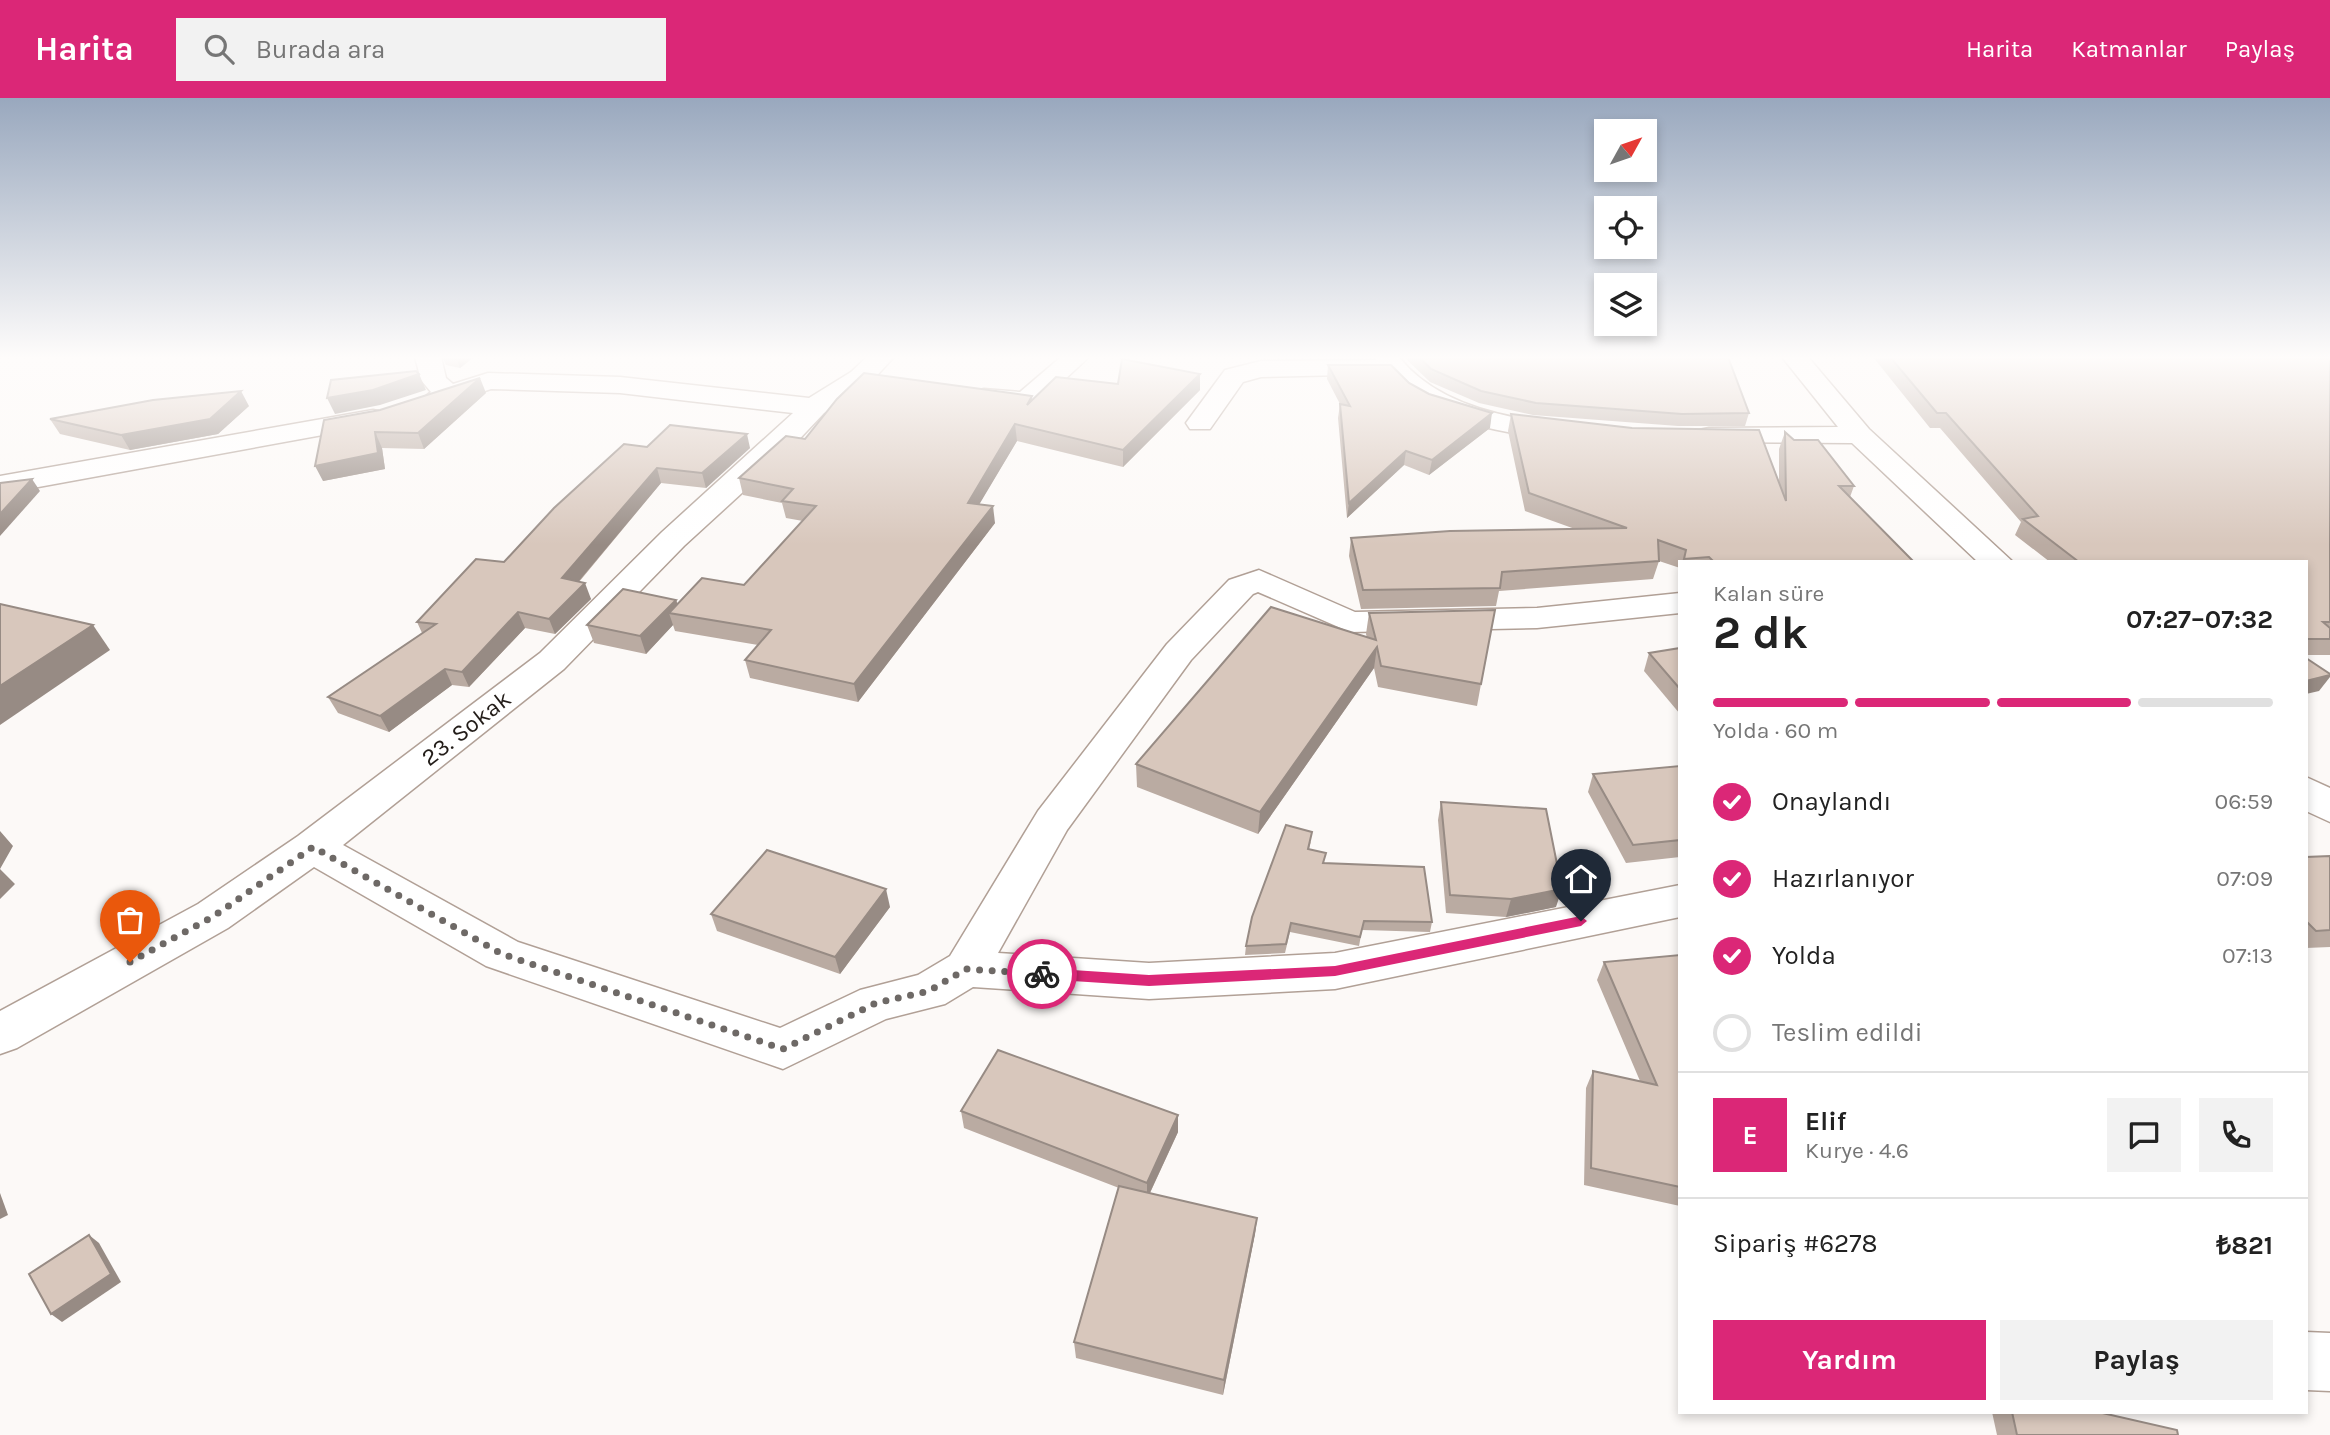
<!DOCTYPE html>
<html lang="tr">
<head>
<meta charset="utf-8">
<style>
  :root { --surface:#fff; --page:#f2f2f2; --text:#222; --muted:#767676; --line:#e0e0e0; --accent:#db2777 }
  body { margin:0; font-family:Karla,sans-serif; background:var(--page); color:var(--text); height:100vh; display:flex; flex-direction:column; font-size:26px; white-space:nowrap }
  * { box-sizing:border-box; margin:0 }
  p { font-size:23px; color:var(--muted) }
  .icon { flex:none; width:38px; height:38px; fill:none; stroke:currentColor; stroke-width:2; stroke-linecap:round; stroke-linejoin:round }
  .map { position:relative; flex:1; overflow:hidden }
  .details { position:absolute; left:1678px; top:462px; width:630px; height:854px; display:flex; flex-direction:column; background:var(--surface); border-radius:0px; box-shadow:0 4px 10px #0003 }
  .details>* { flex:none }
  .needle { width:46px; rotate:50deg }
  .controls { position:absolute; left:1594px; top:21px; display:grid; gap:14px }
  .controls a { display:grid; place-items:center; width:63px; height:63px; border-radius:0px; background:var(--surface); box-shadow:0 4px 10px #0003; font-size:35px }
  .pin { position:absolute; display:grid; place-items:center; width:60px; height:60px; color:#fff; margin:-72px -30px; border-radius:50% 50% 50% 0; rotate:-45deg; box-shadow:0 0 7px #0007 }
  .pin .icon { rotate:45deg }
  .courier { position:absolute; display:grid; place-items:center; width:70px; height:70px; margin:-35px; border:5px solid #db2777; border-radius:50%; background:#fff; color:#222; box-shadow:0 2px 9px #0007 }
  .overview em { font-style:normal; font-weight:700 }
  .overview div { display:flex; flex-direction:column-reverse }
  .overview { display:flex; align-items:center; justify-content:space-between; height:119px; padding:0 35px }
  h1 { font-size:46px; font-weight:700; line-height:52px }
  .bar { display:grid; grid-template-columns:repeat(4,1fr); gap:10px 7px; align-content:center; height:84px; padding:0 35px }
  .bar i { height:9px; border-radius:5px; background:var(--line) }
  .bar .on { background:var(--accent) }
  .bar p { grid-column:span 4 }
  .line { display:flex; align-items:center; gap:18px; padding:0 35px; border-top:2px solid var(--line) }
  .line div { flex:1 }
  .round { display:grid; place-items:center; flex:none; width:74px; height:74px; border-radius:0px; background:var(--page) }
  ol { padding:0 35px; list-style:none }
  li { display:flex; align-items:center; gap:21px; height:77px }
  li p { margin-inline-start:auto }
  li .icon { padding:7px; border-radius:50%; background:var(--accent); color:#fff; stroke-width:4 }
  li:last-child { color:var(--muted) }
  li i { width:38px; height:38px; border:4px solid var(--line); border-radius:50% }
  .cta { display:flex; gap:14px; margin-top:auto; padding:14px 35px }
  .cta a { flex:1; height:80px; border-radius:0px; background:var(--accent); color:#fff; font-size:28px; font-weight:700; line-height:80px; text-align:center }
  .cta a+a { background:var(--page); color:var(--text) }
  header { display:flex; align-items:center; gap:42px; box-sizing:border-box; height:98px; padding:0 35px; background:var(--accent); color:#fff }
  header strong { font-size:33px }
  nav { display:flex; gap:38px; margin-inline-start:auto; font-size:24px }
  .search { width:490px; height:63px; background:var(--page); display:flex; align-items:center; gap:18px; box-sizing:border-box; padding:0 24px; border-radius:0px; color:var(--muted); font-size:26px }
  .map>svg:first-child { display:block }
</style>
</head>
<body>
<header>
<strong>Harita</strong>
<div class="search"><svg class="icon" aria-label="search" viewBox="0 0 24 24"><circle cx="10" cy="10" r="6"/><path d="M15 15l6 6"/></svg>Burada ara</div>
<nav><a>Harita</a><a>Katmanlar</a><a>Paylaş</a></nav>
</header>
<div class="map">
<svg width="2330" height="1337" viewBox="0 0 2330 1337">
  <rect width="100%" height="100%" fill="#fcf9f7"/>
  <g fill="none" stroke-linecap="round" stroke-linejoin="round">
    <defs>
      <g id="minor">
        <polygon points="415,259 441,259 446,280 453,286 488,275 620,279 809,300 851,274 867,259 894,259 869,286 824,315 790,351 684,448 564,571 343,747 518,844 780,930 860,892 918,877 950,858 1038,713 1167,546 1229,482 1259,472 1355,514 1537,510 1680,495 1680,515 1537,530 1350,534 1258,494 1253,496 1191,562 1067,732 998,855 1149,865 1335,855 1680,787 1680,819 1335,891 1149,901 973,889 945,906 886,921 783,971 486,868 314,769 228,830 17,950 0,956 0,913 198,806 298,738 540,555 662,434 793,315 620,295 491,291 434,310 425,308 421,302 431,294 421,282"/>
        <path d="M 1061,259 L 1089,259 L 1035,309 C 1017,313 993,309 975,305 L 971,299 L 975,293 L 984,291 L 1020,294 Z"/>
        <path d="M 1374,259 L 1399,259 C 1427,295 1475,312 1518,320 C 1536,323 1554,323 1572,327 L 1576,333 L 1572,339 L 1562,341 C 1509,337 1420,322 1386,276 L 1261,279 L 1243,284 L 1210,331 L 1190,331 L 1186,325 L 1225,272 L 1261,263 L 1376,262 Z"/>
        <polygon points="1782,259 1808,259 1869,331 2013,464 1978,464 1852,345 1699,344 1695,338 1699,332 1709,330 1838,329"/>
        <polygon points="373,312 383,314 387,320 383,326 0,396 0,378"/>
        <polygon points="2306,679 2330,690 2330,724 2306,713"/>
        <polygon points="2306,1234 2330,1235 2330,1293 2306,1292"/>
      </g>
    </defs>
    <use href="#minor" stroke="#b1a096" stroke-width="3"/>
    <use href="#minor" fill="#fff" fill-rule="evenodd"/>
  </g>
  <g fill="#baaba2">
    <polygon points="442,259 474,259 460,270 446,267"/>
    <polygon points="1404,259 1728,259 1749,315 1745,328 1678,328 1533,317 1479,305 1430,284"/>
    <polygon points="1873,259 2330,259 2330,557 2306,557 2306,464 2050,464 2015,437 2021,424 1940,330 1930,330"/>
    <polygon points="1328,267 1409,285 1490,330 1429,377 1404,367 1347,420 1338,320 1340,306 1327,281"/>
    <polygon points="1200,276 1200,292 1123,369 1017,343 979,406 995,425 858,604 750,580 745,562 758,547 675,533 673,527 646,556 594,545 587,527 676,502 678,506 744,487 803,423 786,420 782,405 743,397 739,380 805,341 1032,298 1032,301 1118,286"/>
    <polygon points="486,295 424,351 382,350 385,371 323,383 324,322"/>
    <polygon points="249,308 218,336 130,352 60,336 50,321"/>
    <polygon points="1511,316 1779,385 1779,351 1785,334 1794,342 1854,388 1850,399 1914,464 1680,464 1680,479 1678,479 1680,470 1659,463 1653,481 1499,493 1496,508 1361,511 1349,458 1351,440 1575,431 1525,413 1508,333"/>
    <polygon points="647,349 750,350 706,390 661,385 579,484 591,501 555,536 525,530 469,589 452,587 389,634 338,615 328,599 422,535 417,524 504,464"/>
    <polygon points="1369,515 1481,586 1477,608 1378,589 1374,570 1258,736 1137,689 1136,666 1367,540 1366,536"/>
    <polygon points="1680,550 1680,616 1644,573 1649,555"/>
    <polygon points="1680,668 1680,759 1626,765 1588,694 1593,676"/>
    <polygon points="1441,704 1556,809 1506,819 1446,815 1438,722"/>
    <polygon points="1311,743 1309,751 1325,765 1432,824 1430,834 1362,832 1359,848 1290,834 1285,855 1245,857 1246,848"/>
    <polygon points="2330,758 2330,849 2306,850 2306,759"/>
    <polygon points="890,809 840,876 717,833 711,816"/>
    <polygon points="1680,857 1680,1108 1584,1087 1586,990 1593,973 1640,983 1597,882 1604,864"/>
    <polygon points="961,1013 1178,1034 1150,1095 1257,1120 1255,1136 1223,1297 1076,1260 1074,1244 1119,1090 964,1030"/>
    <polygon points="1992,1314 2098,1314 2178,1337 1997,1337"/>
  </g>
  <g fill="#978b84">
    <polygon points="461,259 474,259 460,270 457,262"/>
    <polygon points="419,276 426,292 380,307 335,316 327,300"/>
    <polygon points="1200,276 1200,292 1123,369 1123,352"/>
    <polygon points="480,280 486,295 424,351 418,335"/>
    <polygon points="241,293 249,308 218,336 130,352 121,337"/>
    <polygon points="1492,315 1490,330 1429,377 1432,362"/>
    <polygon points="1015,326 1017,343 970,422 968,405"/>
    <polygon points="375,334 382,350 385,371 323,383 315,368"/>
    <polygon points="747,336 750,350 706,390 702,375"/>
    <polygon points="1406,353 1404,367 1347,420 1349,405"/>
    <polygon points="657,370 661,385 568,496 562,480"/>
    <polygon points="32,381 40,393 0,438 0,416"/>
    <polygon points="993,408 995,425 858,604 854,586"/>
    <polygon points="585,485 591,501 555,536 549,521"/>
    <polygon points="676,502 681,517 669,515 673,527 646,556 640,538"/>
    <polygon points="518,514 525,530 469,589 462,574"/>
    <polygon points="93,527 110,552 0,627 0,588"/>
    <polygon points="1377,549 1374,570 1258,736 1260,714"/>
    <polygon points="445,571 452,587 389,634 380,618"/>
    <polygon points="2330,577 2330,579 2319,593 2306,596 2306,583"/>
    <polygon points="0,733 13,748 0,771 15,786 0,801"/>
    <polygon points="886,791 890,809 840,876 835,859"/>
    <polygon points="1562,791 1556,809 1506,819 1511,801"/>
    <polygon points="1178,1017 1178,1034 1147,1101 1147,1085"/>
    <polygon points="0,1095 8,1117 0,1121"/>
    <polygon points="1257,1120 1255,1136 1223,1297 1224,1282"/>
    <polygon points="89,1137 99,1145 121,1184 62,1224 51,1216"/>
  </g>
  <g fill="#d8c7bc" stroke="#978b84" stroke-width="2">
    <polygon points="443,259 461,259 457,262"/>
    <polygon points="1419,259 1728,259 1749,315 1682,316 1536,305 1481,293 1431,271"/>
    <polygon points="1890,259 2330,259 2330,524 2323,524 2330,530 2330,541 2306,541 2306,464 2079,464 2023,421 2038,418 1946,315 1937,315"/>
    <polygon points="1122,261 1200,276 1123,352 1015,326 968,405 993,408 854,586 745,562 771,532 669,515 702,480 744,487 816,408 782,403 793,391 739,380 786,338 805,341 837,301 864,275 1032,298 1027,307 1056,279 1118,286"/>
    <polygon points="1328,267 1391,267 1409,285 1429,296 1492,315 1432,362 1406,353 1349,405 1340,306 1350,308"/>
    <polygon points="416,273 419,276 373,292 327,300 331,282"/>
    <polygon points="480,280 418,335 375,334 378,355 315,368 324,322 380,312"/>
    <polygon points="241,293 210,321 121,337 50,321 153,302"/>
    <polygon points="1511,316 1632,330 1759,332 1786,403 1785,334 1794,342 1818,342 1854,388 1839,388 1914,464 1714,464 1709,459 1684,461 1686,452 1658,442 1659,463 1502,474 1500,490 1363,492 1351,440 1450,433 1627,430 1529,395"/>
    <polygon points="670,327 747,336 702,375 657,370 562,480 585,485 549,521 518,514 462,574 445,571 380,618 328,599 436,526 417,524 476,461 504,464 554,410 624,346 647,349"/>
    <polygon points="32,381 0,416 0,385"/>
    <polygon points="623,491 676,502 640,538 587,527"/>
    <polygon points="0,506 93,527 0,588"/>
    <polygon points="1271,509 1376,542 1369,515 1495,512 1481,586 1381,568 1377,549 1260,714 1136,666"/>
    <polygon points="1680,550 1680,591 1649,555"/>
    <polygon points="2306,560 2330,576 2330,577 2306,583"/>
    <polygon points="1680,668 1680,742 1633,747 1593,676"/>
    <polygon points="1441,704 1546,711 1562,791 1511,801 1450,797"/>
    <polygon points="1286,727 1312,734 1308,751 1326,755 1323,765 1424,769 1432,824 1364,823 1360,839 1291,825 1286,846 1246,848 1252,819"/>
    <polygon points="767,752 886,791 835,859 711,816"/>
    <polygon points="2330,758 2330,832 2316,833 2306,823 2306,759"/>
    <polygon points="1680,857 1680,1089 1591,1070 1593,973 1657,987 1604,864"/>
    <polygon points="998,952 1178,1017 1147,1085 961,1013"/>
    <polygon points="1119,1088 1257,1120 1224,1282 1074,1244"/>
    <polygon points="89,1137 111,1176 51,1216 29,1176"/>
    <polygon points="2012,1314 2098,1314 2177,1332 2178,1337 2017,1337"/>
  </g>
  <linearGradient id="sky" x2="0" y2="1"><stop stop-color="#99a8be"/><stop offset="0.58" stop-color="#fefcfb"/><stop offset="1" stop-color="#fefcfb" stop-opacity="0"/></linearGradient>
  <rect width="2330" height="447" fill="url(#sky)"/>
  <polygon fill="#db2777" points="1581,818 1587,823 1581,828 1335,878 1149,888 1042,881 1035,876 1042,870 1149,877 1335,868"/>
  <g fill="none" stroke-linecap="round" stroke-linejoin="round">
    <polyline stroke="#6e6966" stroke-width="7" stroke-dasharray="0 12.6" points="130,864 214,818 313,749 502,856 783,951 876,905 929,893 966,871 1042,876"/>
  </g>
  <g text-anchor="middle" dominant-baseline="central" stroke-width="5" stroke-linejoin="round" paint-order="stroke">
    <g font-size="24" fill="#221c18" stroke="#fff">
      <text transform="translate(466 630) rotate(-38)">23. Sokak</text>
    </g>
  </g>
</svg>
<div class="controls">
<a><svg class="needle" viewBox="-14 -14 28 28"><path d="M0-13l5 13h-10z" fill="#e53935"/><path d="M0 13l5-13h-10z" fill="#767676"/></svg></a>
<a><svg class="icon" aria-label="locate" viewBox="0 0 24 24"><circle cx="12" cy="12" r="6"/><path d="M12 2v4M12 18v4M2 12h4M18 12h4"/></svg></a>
<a><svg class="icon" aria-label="layers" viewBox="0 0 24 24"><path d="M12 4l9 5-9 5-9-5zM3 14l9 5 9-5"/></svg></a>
</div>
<div class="pin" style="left:130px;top:864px;background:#ea580c"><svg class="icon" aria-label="bag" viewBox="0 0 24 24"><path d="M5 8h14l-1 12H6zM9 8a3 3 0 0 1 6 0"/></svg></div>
<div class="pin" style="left:1581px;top:823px;background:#1f2937"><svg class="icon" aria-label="home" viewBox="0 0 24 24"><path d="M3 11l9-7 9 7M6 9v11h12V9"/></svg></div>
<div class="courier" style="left:1042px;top:876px"><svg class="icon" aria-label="bike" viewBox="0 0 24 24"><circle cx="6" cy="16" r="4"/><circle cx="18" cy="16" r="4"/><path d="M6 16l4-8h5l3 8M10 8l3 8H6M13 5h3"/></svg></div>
<section class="details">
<div class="overview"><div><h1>2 dk</h1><p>Kalan süre</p></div><em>07:27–07:32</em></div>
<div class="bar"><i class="on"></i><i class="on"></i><i class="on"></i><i></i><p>Yolda · 60 m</p></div>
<ol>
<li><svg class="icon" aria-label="check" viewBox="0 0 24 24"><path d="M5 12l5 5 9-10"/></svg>Onaylandı<p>06:59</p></li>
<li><svg class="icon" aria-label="check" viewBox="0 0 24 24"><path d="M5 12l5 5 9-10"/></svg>Hazırlanıyor<p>07:09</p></li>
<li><svg class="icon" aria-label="check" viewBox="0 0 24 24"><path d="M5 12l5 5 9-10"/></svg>Yolda<p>07:13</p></li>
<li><i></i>Teslim edildi</li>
</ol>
<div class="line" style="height:126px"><b class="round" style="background:var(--accent);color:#fff">E</b><div><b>Elif</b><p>Kurye · 4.6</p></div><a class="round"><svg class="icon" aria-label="chat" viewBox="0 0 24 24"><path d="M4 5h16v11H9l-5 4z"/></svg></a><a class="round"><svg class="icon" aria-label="phone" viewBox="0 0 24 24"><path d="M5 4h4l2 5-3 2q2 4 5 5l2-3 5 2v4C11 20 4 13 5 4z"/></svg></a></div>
<div class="line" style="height:91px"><div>Sipariş #6278</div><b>₺821</b></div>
<div class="cta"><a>Yardım</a><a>Paylaş</a></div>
</section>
</div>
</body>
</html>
